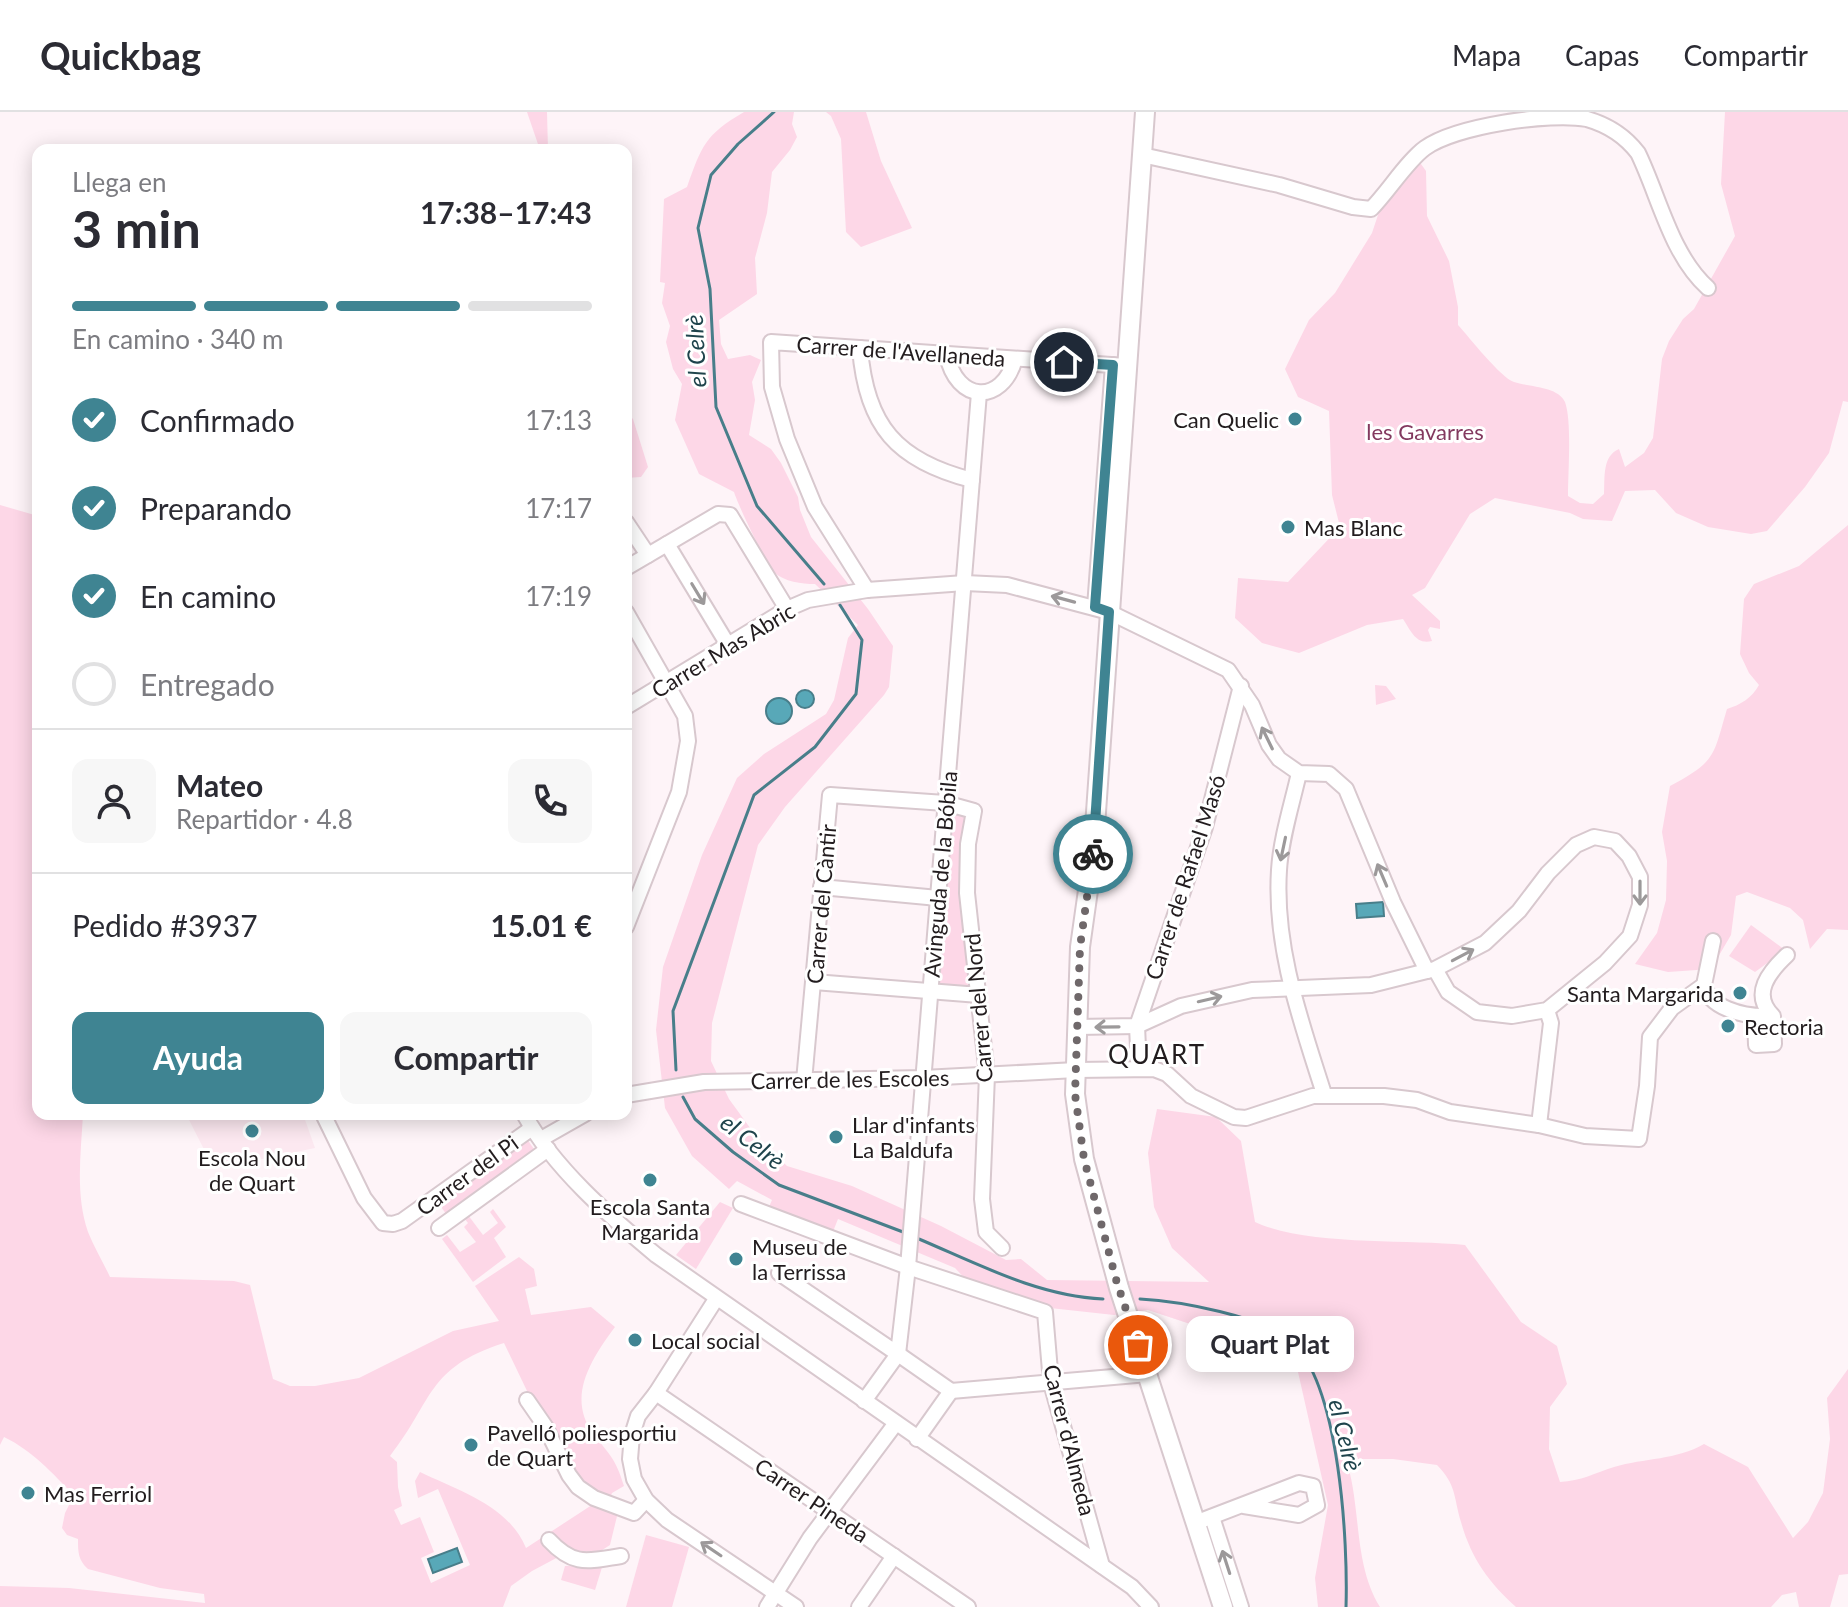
<!DOCTYPE html>
<html lang="es">
<head>
<meta charset="utf-8">
<style>
  :root { --surface:#fff; --page:#f7f7f7; --text:#2b2b33; --muted:#7c7c81; --line:#e1e1e2; --accent:#3f8492 }
  body { margin:0; font-family:Lato,sans-serif; background:var(--page); color:var(--text); height:100vh; display:flex; flex-direction:column; font-size:30px; white-space:nowrap }
  * { box-sizing:border-box; margin:0 }
  p { font-size:26px; color:var(--muted) }
  .icon { flex:none; width:44px; height:44px; fill:none; stroke:currentColor; stroke-width:2; stroke-linecap:round; stroke-linejoin:round }
  .map { position:relative; flex:1; overflow:hidden }
  .side { position:absolute; left:32px; top:32px; width:600px; height:976px; display:flex; flex-direction:column; background:var(--surface); border-radius:16px; box-shadow:0 4px 20px #0003 }
  .side>* { flex:none }
  .pin { position:absolute; display:grid; place-items:center; width:68px; height:68px; color:#fff; margin:-34px; border:4px solid #fff; border-radius:50%; box-shadow:0 2px 8px #0007 }
  .courier { position:absolute; display:grid; place-items:center; width:80px; height:80px; margin:-40px; border:6px solid #3f8492; border-radius:50%; background:#fff; color:#222; box-shadow:0 2px 10px #0007 }
  .bubble { position:absolute; height:56px; border-radius:16px; background:var(--surface); box-shadow:0 4px 20px #0003; font-size:26px; font-weight:700; line-height:56px; text-align:center }
  .summary em { font-style:normal; font-weight:700 }
  .summary div { display:flex; flex-direction:column-reverse }
  .summary { display:flex; align-items:center; justify-content:space-between; height:136px; padding:0 40px }
  h1 { font-size:52px; font-weight:700; line-height:60px }
  .bar { display:grid; grid-template-columns:repeat(4,1fr); gap:12px 8px; align-content:center; height:96px; padding:0 40px }
  .bar i { height:10px; border-radius:6px; background:var(--line) }
  .bar .selected { background:var(--accent) }
  .bar p { grid-column:span 4 }
  .line { display:flex; align-items:center; gap:20px; padding:0 40px; border-top:2px solid var(--line) }
  .line div { flex:1 }
  .round { display:grid; place-items:center; flex:none; width:84px; height:84px; border-radius:16px; background:var(--page) }
  ol { padding:0 40px; list-style:none }
  li { display:flex; align-items:center; gap:24px; height:88px }
  li p { margin-inline-start:auto }
  li .icon { padding:8px; border-radius:50%; background:var(--accent); color:#fff; stroke-width:4 }
  li:last-child { color:var(--muted) }
  li i { width:44px; height:44px; border:4px solid var(--line); border-radius:50% }
  .button { display:flex; gap:16px; margin-top:auto; padding:16px 40px }
  .button a { flex:1; height:92px; border-radius:16px; background:var(--accent); color:#fff; font-size:32px; font-weight:700; line-height:92px; text-align:center }
  .button a+a { background:var(--page); color:var(--text) }
  header { display:flex; align-items:center; gap:48px; box-sizing:border-box; height:112px; padding:0 40px; background:var(--surface); border-bottom:2px solid var(--line) }
  header strong { font-size:38px }
  nav { display:flex; gap:44px; margin-inline-start:auto; font-size:28px }
  .map>svg:first-child { display:block }
</style>
</head>
<body>
<header>
<strong>Quickbag</strong>
<nav><a>Mapa</a><a>Capas</a><a>Compartir</a></nav>
</header>
<div class="map">
<svg width="1848" height="1495" viewBox="0 0 1848 1495">
  <rect width="100%" height="100%" fill="#fef4f8"/>
  <polygon fill="#fce8f0" points="186,1002 303,1002 315,1036 214,1057"/>
  <g fill="#fdd7e7" fill-rule="evenodd">
    <polygon points="527,0 547,0 548,38 540,38"/>
    <path d="M 744,0 L 794,0 L 792,12 L 797,25 L 790,38 L 772,60 L 767,101 L 755,146 L 757,182 L 719,208 L 721,232 L 728,247 L 750,243 L 761,248 L 752,270 L 755,288 L 749,323 L 771,337 L 781,351 L 798,385 L 800,398 L 811,425 L 868,497 L 893,534 L 889,575 L 884,583 L 785,695 L 758,733 L 712,911 L 711,949 L 729,987 L 756,1024 L 787,1054 L 852,1074 L 941,1114 L 1006,1148 L 1021,1147 L 1047,1168 L 1209,1170 L 1172,1136 L 1154,1095 L 1148,1041 L 1157,997 L 1216,1005 L 1241,1029 L 1255,1110 C 1307,1134 1406,1127 1465,1133 L 1521,1210 L 1557,1234 L 1567,1272 L 1550,1295 L 1549,1337 L 1560,1370 C 1581,1369 1595,1361 1614,1355 C 1644,1346 1677,1348 1704,1332 L 1748,1355 L 1793,1426 L 1808,1410 L 1823,1381 L 1830,1327 L 1827,1286 L 1848,1257 L 1848,1462 L 1839,1463 L 1830,1495 L 1799,1495 L 1796,1480 L 1782,1483 L 1771,1495 L 1516,1495 C 1489,1471 1471,1446 1461,1410 C 1453,1383 1457,1374 1437,1353 L 1393,1347 L 1355,1347 L 1348,1354 C 1361,1400 1354,1453 1380,1495 L 1318,1495 L 1315,1466 L 1328,1393 L 1298,1260 L 1283,1243 L 1148,1198 L 1114,1203 L 1050,1196 L 973,1175 L 955,1156 L 838,1107 L 832,1122 L 768,1097 L 772,1088 L 737,1069 L 729,1077 L 692,1044 L 665,996 L 656,918 L 663,855 L 702,743 L 737,666 L 764,642 L 826,602 L 834,588 L 848,526 L 858,513 L 815,472 C 802,472 784,470 774,460 C 766,452 738,393 734,380 L 699,362 L 675,308 L 682,272 L 673,257 L 666,230 L 670,214 L 662,191 L 665,171 L 660,170 L 664,87 L 687,75 C 702,33 705,23 744,0 Z"/>
    <polygon points="826,0 866,0 881,49 912,116 861,135 846,120 841,27 831,4"/>
    <path d="M 1725,0 L 1848,0 L 1848,290 L 1843,289 L 1829,341 L 1805,375 L 1767,419 L 1751,422 L 1708,415 L 1676,401 L 1655,378 L 1625,379 L 1612,409 L 1583,407 L 1570,401 L 1495,386 L 1470,402 L 1425,476 L 1412,483 L 1440,509 L 1440,517 L 1430,515 L 1428,518 L 1432,529 C 1416,533 1411,519 1403,507 L 1367,513 L 1299,541 L 1262,531 L 1235,506 L 1238,466 L 1288,470 L 1340,415 L 1332,383 L 1329,299 L 1298,285 L 1285,257 L 1309,208 L 1335,181 L 1372,121 L 1382,91 L 1413,54 L 1421,52 L 1426,59 L 1427,104 L 1449,149 L 1458,195 L 1458,213 C 1469,225 1501,266 1514,270 C 1529,275 1558,274 1565,290 C 1572,309 1568,361 1568,384 L 1580,391 L 1593,392 L 1604,382 C 1605,366 1602,344 1619,337 L 1625,355 L 1644,341 L 1653,326 L 1662,247 L 1669,229 L 1683,207 L 1694,197 L 1735,124 L 1721,72 Z"/>
    <polygon points="626,300 633,307 648,355 641,365 626,366"/>
    <path d="M 0,393 L 38,404 L 38,1002 L 83,1002 C 81,1041 75,1082 88,1120 C 94,1135 103,1150 110,1165 L 234,1169 L 250,1173 L 273,1267 L 290,1274 L 315,1274 L 359,1266 L 453,1219 L 499,1209 L 475,1174 L 519,1145 L 534,1157 L 537,1174 L 525,1177 L 531,1203 L 591,1195 L 615,1215 C 592,1246 566,1285 593,1321 C 610,1344 615,1345 624,1374 L 612,1381 L 608,1391 L 619,1396 L 610,1433 L 596,1442 L 562,1443 L 532,1459 L 511,1474 L 503,1495 L 0,1495 L 0,1474 L 69,1476 L 205,1491 L 204,1482 L 160,1476 L 88,1457 C 78,1448 78,1440 78,1427 L 67,1423 L 62,1416 L 65,1401 L 74,1383 C 52,1361 33,1339 4,1325 L 0,1333 ZM 504,1231 L 528,1281 L 527,1288 L 578,1375 L 598,1389 L 526,1436 C 508,1393 459,1379 420,1360 L 415,1369 L 418,1386 L 438,1377 L 470,1453 L 431,1471 L 421,1446 L 434,1440 L 420,1405 L 401,1413 L 394,1398 L 402,1394 L 398,1375 L 397,1350 L 390,1344 C 434,1288 426,1256 504,1231 Z"/>
    <path d="M 1848,413 L 1848,818 L 1827,817 L 1810,837 L 1803,808 L 1790,796 L 1747,780 L 1736,784 L 1731,823 L 1711,857 L 1668,860 L 1635,852 L 1657,821 L 1666,788 L 1667,749 L 1662,720 L 1670,674 C 1717,649 1713,644 1727,597 C 1740,593 1752,586 1759,573 L 1749,561 L 1740,542 L 1744,487 L 1754,472 L 1799,454 Z"/>
    <polygon points="1375,573 1386,574 1396,587 1376,593"/>
    <polygon points="949,698 966,703 973,875 936,874"/>
    <polygon points="1751,813 1785,838 1755,860 1729,844"/>
    <polygon points="527,1027 536,1040 449,1106 439,1092"/>
    <polygon points="720,1090 733,1096 696,1157 676,1143"/>
    <polygon points="493,1097 506,1115 494,1126 506,1145 473,1170 442,1127 447,1123 460,1140 476,1130 464,1115 468,1111 464,1106 468,1103 483,1123 498,1111 490,1100"/>
    <polygon points="646,1423 689,1435 672,1495 626,1495"/>
    <polygon points="603,1452 595,1478 561,1468 565,1454"/>
  </g>
  <g fill="#58a8b8" stroke="#487e8a" stroke-width="2">
    <circle cx="805" cy="587" r="9"/>
    <circle cx="779" cy="599" r="13"/>
    <polygon points="1383,790 1384,804 1357,806 1356,792"/>
    <polygon points="457,1436 462,1450 433,1461 428,1447"/>
  </g>
  <g fill="none" stroke-linecap="round" stroke-linejoin="round">
    <g stroke="#487e8a" stroke-width="3">
      <polyline points="774,0 738,32 711,63 698,116 710,177 716,295 757,394 824,472"/>
      <polyline points="676,958 673,899 754,683 815,635 856,582 862,528 840,493"/>
      <polyline points="683,985 695,1007 733,1040 779,1073 903,1120"/>
      <path d="M 919,1127 C 978,1152 1038,1184 1103,1187"/>
      <path d="M 1140,1187 C 1178,1189 1264,1204 1292,1230 C 1340,1274 1348,1431 1346,1495"/>
    </g>
    <defs>
      <g id="minor">
        <path d="M 1142,43 L 1279,73 L 1353,95 L 1371,97 C 1388,80 1407,49 1425,36 C 1456,14 1550,0 1587,7 C 1608,13 1625,24 1638,41 C 1659,84 1671,143 1708,176"/>
        <path d="M 860,236 C 866,314 897,349 972,368"/>
        <path d="M 947,243 C 956,290 1002,294 1015,247"/>
        <polyline points="626,410 648,443"/>
        <polyline points="667,432 728,533"/>
        <polyline points="626,456 718,402 730,403 787,497"/>
        <polyline points="867,478 815,395 787,327 772,275 771,230 1126,254"/>
        <polyline points="1095,495 1113,253"/>
        <polyline points="626,500 685,604 688,629 679,680 626,815"/>
        <polyline points="626,595 787,497 808,488 867,478 965,471 1007,473 1109,500 1228,558 1252,593 1269,633 1279,647 1299,661 1329,662 1346,677 1393,790 1427,859"/>
        <path d="M 1299,661 C 1292,692 1281,726 1279,758 C 1274,836 1301,909 1324,982"/>
        <polyline points="821,775 938,786"/>
        <polyline points="814,870 979,883"/>
        <path d="M 1704,873 C 1709,896 1743,904 1764,904"/>
        <path d="M 1755,904 L 1756,933 L 1774,932 L 1773,904 C 1750,882 1770,859 1787,843"/>
        <polyline points="1077,915 1137,914 1181,894 1252,878 1371,873 1435,857 1485,831 1519,799 1548,761 1576,733 1594,725 1615,729 1629,744 1640,765 1640,793 1630,824 1605,851 1547,898 1512,904 1477,900 1448,880 1435,857"/>
        <polyline points="1139,957 1137,914 1205,715 1241,574"/>
        <polyline points="804,969 830,683 945,691 974,699 968,732 967,781 987,963 982,1087 986,1120 1002,1136"/>
        <polyline points="626,983 704,970 923,966 1076,958 1154,957 1167,962 1191,984 1234,1005 1246,1006 1313,984 1384,984 1417,988 1450,1000 1539,1013 1585,1024 1639,1027 1647,974 1650,925 1672,896 1704,873 1713,829"/>
        <polyline points="323,1002 364,1086 383,1111 393,1112 402,1109 532,1016"/>
        <path d="M 524,1002 C 554,1056 609,1104 656,1143 L 1132,1475 L 1151,1495"/>
        <polyline points="1539,1013 1551,911 1547,898"/>
        <polyline points="541,1027 585,1002"/>
        <polyline points="741,1092 908,1155 1045,1200 1051,1271 1102,1454"/>
        <polyline points="439,1116 548,1037"/>
        <polyline points="779,1161 898,1242 908,1155 979,281"/>
        <polyline points="716,1187 656,1281 638,1304 632,1323 630,1347 634,1367 646,1388 667,1408 796,1495"/>
        <polyline points="951,1279 1148,1262"/>
        <polyline points="656,1281 968,1495"/>
        <polyline points="527,1288 545,1314 569,1363 578,1375 594,1386 634,1401 646,1388"/>
        <polyline points="864,1289 898,1242 951,1279"/>
        <polyline points="917,1327 951,1279"/>
        <polyline points="1212,1405 1241,1495"/>
        <polyline points="1195,1411 1299,1371 1313,1374 1317,1393 1299,1403 1244,1394"/>
        <path d="M 549,1428 C 574,1455 588,1449 621,1444"/>
        <polyline points="767,1495 810,1426 896,1311"/>
        <polyline points="859,1495 894,1444"/>
      </g>
      <polyline id="major" points="1145,0 1093,743 1080,835 1077,923 1075,982 1084,1047 1119,1176 1223,1495"/>
    </defs>
    <use href="#minor" stroke="#d8c8ce" stroke-width="18"/>
    <use href="#major" stroke="#d8c8ce" stroke-width="22"/>
    <use href="#minor" stroke="#fff" stroke-width="14"/>
    <use href="#major" stroke="#fff" stroke-width="18"/>
  </g>
  <defs><path id="oneway-shaft" d="M-6 0H5M1.5-3L5.5 0L1.5 3" fill="none" stroke-width="1.6" stroke-linecap="round" stroke-linejoin="round" transform="scale(2)"/></defs>
  <g stroke="#9c999a">
    <use href="#oneway-shaft" transform="translate(698 482) rotate(59)"/>
    <use href="#oneway-shaft" transform="translate(1063 487) rotate(-165)"/>
    <use href="#oneway-shaft" transform="translate(1267 626) rotate(-116)"/>
    <use href="#oneway-shaft" transform="translate(1283 737) rotate(102)"/>
    <use href="#oneway-shaft" transform="translate(1382 763) rotate(-113)"/>
    <use href="#oneway-shaft" transform="translate(1640 781) rotate(90)"/>
    <use href="#oneway-shaft" transform="translate(1463 843) rotate(-28)"/>
    <use href="#oneway-shaft" transform="translate(1210 887) rotate(-13)"/>
    <use href="#oneway-shaft" transform="translate(1107 915) rotate(179)"/>
    <use href="#oneway-shaft" transform="translate(711 1437) rotate(-146)"/>
    <use href="#oneway-shaft" transform="translate(1226 1450) rotate(-108)"/>
  </g>
  <g fill="none" stroke-linecap="round" stroke-linejoin="round">
    <polyline stroke="#6f686a" stroke-width="8" stroke-dasharray="0 14.4" points="1093,742 1080,835 1075,982 1084,1047 1117,1171 1138,1233"/>
    <polyline stroke="#3f8492" stroke-width="10" points="1064,250 1113,253 1095,495 1109,500 1093,742"/>
  </g>
  <g fill="#3f8492" stroke="#fff" stroke-width="3">
    <circle cx="1295" cy="307" r="8"/>
    <circle cx="1288" cy="415" r="8"/>
    <circle cx="1740" cy="881" r="8"/>
    <circle cx="1728" cy="914" r="8"/>
    <circle cx="252" cy="1019" r="8"/>
    <circle cx="836" cy="1025" r="8"/>
    <circle cx="650" cy="1068" r="8"/>
    <circle cx="736" cy="1147" r="8"/>
    <circle cx="635" cy="1228" r="8"/>
    <circle cx="471" cy="1333" r="8"/>
    <circle cx="28" cy="1381" r="8"/>
  </g>
  <g text-anchor="middle" dominant-baseline="central" stroke-width="6" stroke-linejoin="round" paint-order="stroke">
    <g font-size="22" fill="#221c1e" stroke="#fff">
      <text transform="translate(901 239) rotate(4)">Carrer de l'Avellaneda</text>
      <text transform="translate(723 538) rotate(-31)">Carrer Mas Abric</text>
      <text transform="translate(940 762) rotate(-85)">Avinguda de la Bóbila</text>
      <text transform="translate(1185 765) rotate(-72)">Carrer de Rafael Masó</text>
      <text transform="translate(821 792) rotate(-85)">Carrer del Càntir</text>
      <text transform="translate(978 896) rotate(-95)">Carrer del Nord</text>
      <text transform="translate(850 967) rotate(-1)">Carrer de les Escoles</text>
      <text transform="translate(467 1063) rotate(-36)">Carrer del Pi</text>
      <text transform="translate(1070 1328) rotate(76)">Carrer d'Almeda</text>
      <text transform="translate(812 1388) rotate(34)">Carrer Pineda</text>
    </g>
    <g font-size="22" fill="#221c1e" stroke="#fff" text-anchor="start">
      <text x="1279" y="307" text-anchor="end">Can Quelic</text>
      <text x="1304" y="415">Mas Blanc</text>
      <text x="1724" y="881" text-anchor="end">Santa Margarida</text>
      <text x="1744" y="914">Rectoria</text>
      <text x="852" y="1012">Llar d'infants<tspan x="852" dy="25">La Baldufa</tspan></text>
      <text x="252" y="1045" text-anchor="middle">Escola Nou<tspan x="252" dy="25">de Quart</tspan></text>
      <text x="650" y="1094" text-anchor="middle">Escola Santa<tspan x="650" dy="25">Margarida</tspan></text>
      <text x="752" y="1134">Museu de<tspan x="752" dy="25">la Terrissa</tspan></text>
      <text x="651" y="1228">Local social</text>
      <text x="487" y="1320">Pavelló poliesportiu<tspan x="487" dy="25">de Quart</tspan></text>
      <text x="44" y="1381">Mas Ferriol</text>
    </g>
    <g font-size="22" fill="#83395f" stroke="#fff">
      <text x="1425" y="319">les Gavarres</text>
    </g>
    <g font-size="24" font-style="italic" fill="#1f444c" stroke="#fff">
      <text transform="translate(695 239) rotate(-93)">el Celrè</text>
      <text transform="translate(753 1029) rotate(38)">el Celrè</text>
      <text transform="translate(1346 1323) rotate(76)">el Celrè</text>
    </g>
    <g font-size="26" letter-spacing="2" fill="#221c1e" stroke="#fff">
      <text x="1157" y="942">QUART</text>
    </g>
  </g>
</svg>
<div class="pin" style="left:1138px;top:1233px;background:#ea580c"><svg class="icon" aria-label="bag" viewBox="0 0 24 24"><path d="M5 8h14l-1 12H6zM9 8a3 3 0 0 1 6 0"/></svg></div>
<div class="pin" style="left:1064px;top:250px;background:#1f2937"><svg class="icon" aria-label="home" viewBox="0 0 24 24"><path d="M3 11l9-7 9 7M6 9v11h12V9"/></svg></div>
<div class="courier" style="left:1093px;top:742px"><svg class="icon" aria-label="bike" viewBox="0 0 24 24"><circle cx="6" cy="16" r="4"/><circle cx="18" cy="16" r="4"/><path d="M6 16l4-8h5l3 8M10 8l3 8H6M13 5h3"/></svg></div>
<div class="bubble" style="left:1186px;top:1204px;width:168px">Quart Plat</div>
<section class="side">
<div class="summary"><div><h1>3 min</h1><p>Llega en</p></div><em>17:38–17:43</em></div>
<div class="bar"><i class="selected"></i><i class="selected"></i><i class="selected"></i><i></i><p>En camino · 340 m</p></div>
<ol>
<li><svg class="icon" aria-label="check" viewBox="0 0 24 24"><path d="M5 12l5 5 9-10"/></svg>Confirmado<p>17:13</p></li>
<li><svg class="icon" aria-label="check" viewBox="0 0 24 24"><path d="M5 12l5 5 9-10"/></svg>Preparando<p>17:17</p></li>
<li><svg class="icon" aria-label="check" viewBox="0 0 24 24"><path d="M5 12l5 5 9-10"/></svg>En camino<p>17:19</p></li>
<li><i></i>Entregado</li>
</ol>
<div class="line" style="height:144px"><a class="round"><svg class="icon" aria-label="person" viewBox="0 0 24 24"><circle cx="12" cy="8" r="4"/><path d="M4 21q1-7 8-7t8 7"/></svg></a><div><b>Mateo</b><p>Repartidor · 4.8</p></div><a class="round"><svg class="icon" aria-label="phone" viewBox="0 0 24 24"><path d="M5 4h4l2 5-3 2q2 4 5 5l2-3 5 2v4C11 20 4 13 5 4z"/></svg></a></div>
<div class="line" style="height:104px"><div>Pedido #3937</div><b>15.01 €</b></div>
<div class="button"><a>Ayuda</a><a>Compartir</a></div>
</section>
</div>
</body>
</html>
